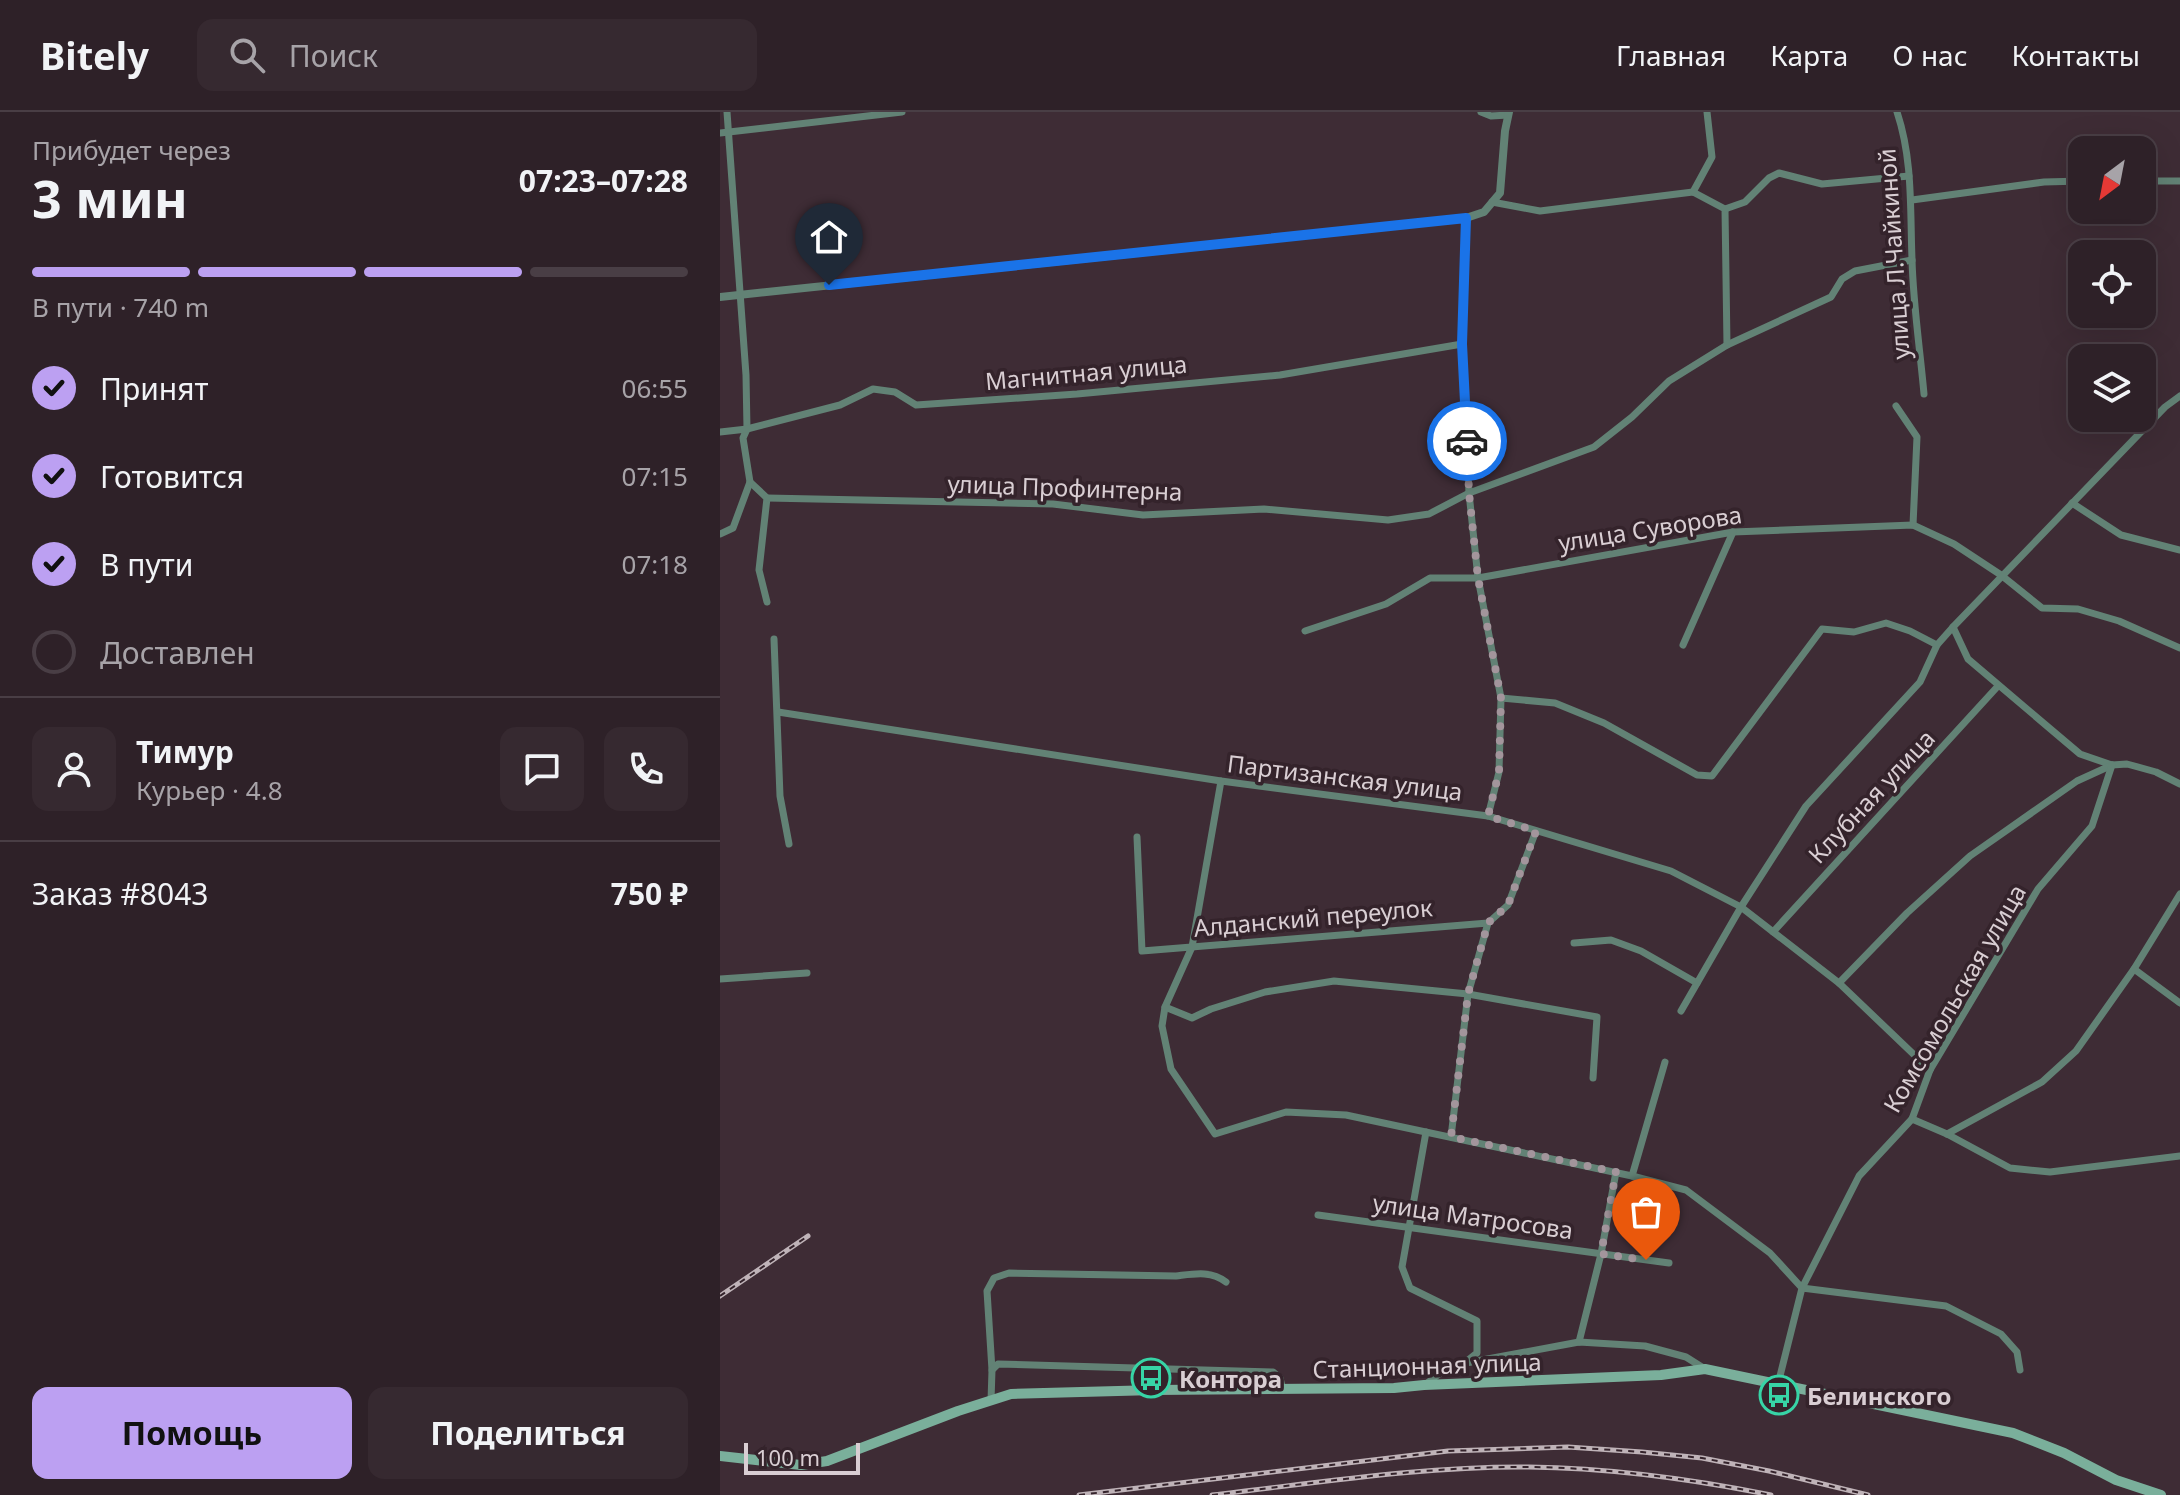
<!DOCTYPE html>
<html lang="ru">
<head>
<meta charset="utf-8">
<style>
  :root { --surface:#2e2128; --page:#362930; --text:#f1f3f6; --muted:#a7a3a8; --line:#493e45; --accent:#bca0f2 }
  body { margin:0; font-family:"Noto Sans",sans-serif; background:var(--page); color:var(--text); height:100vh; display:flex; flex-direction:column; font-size:30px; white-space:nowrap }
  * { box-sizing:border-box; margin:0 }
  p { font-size:26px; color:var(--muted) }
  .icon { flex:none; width:44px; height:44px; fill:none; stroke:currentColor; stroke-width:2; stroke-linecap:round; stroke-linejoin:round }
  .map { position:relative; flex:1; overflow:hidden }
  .sheet { display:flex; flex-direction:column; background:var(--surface); width:720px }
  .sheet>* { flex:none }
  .needle { width:52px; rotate:212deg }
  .tools { position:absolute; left:1348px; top:24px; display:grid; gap:16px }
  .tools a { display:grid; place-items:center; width:88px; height:88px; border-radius:16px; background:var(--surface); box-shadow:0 8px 32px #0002,0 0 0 2px var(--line); font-size:40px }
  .scale { position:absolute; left:24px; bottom:20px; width:116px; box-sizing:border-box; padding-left:8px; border:4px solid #d9ced3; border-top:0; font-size:22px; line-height:28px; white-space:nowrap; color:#d9ced3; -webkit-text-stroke:6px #34232b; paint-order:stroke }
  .pin { position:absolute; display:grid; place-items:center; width:68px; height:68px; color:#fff; margin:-82px -34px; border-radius:50% 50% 50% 0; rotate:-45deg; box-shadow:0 0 8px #0007 }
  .pin .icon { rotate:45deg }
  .courier { position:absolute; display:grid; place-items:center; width:80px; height:80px; margin:-40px; border:6px solid #1a73e8; border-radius:50%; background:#fff; color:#222; box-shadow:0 2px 10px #0007 }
  .headline em { font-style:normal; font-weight:700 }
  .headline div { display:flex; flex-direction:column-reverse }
  .headline { display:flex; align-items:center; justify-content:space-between; height:136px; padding:0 32px }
  h1 { font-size:52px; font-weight:700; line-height:60px }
  .bar { display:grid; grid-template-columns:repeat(4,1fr); gap:12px 8px; align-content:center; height:96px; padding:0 32px }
  .bar i { height:10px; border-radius:6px; background:var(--line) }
  .bar .active { background:var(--accent) }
  .bar p { grid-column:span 4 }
  .line { display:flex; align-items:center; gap:20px; padding:0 32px; border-top:2px solid var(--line) }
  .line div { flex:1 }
  .round { display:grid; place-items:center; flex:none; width:84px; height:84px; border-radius:16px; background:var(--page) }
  ol { padding:0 32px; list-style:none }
  li { display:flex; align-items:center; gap:24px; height:88px }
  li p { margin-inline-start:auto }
  li .icon { padding:8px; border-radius:50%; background:var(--accent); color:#111; stroke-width:4 }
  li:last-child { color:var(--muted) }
  li i { width:44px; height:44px; border:4px solid var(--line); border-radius:50% }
  .button { display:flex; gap:16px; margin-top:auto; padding:16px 32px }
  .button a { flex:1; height:92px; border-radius:16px; background:var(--accent); color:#111; font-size:32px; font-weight:700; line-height:92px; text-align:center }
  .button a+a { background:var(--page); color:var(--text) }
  header { display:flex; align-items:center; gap:48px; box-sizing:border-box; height:112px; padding:0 40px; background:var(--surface); border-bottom:2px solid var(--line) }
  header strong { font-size:38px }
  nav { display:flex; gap:44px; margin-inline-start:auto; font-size:28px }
  .search { width:560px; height:72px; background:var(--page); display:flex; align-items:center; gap:20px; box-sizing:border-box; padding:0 28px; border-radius:16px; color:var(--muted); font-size:30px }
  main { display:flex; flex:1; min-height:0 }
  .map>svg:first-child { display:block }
</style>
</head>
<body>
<header>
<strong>Bitely</strong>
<div class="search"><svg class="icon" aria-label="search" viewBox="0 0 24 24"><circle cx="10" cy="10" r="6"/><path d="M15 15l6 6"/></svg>Поиск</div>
<nav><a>Главная</a><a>Карта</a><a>О нас</a><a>Контакты</a></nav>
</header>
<main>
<section class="sheet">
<div class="headline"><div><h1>3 мин</h1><p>Прибудет через</p></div><em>07:23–07:28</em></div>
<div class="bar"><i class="active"></i><i class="active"></i><i class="active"></i><i></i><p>В пути · 740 m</p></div>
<ol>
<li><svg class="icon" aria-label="check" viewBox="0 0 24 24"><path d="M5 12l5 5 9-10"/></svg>Принят<p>06:55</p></li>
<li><svg class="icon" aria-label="check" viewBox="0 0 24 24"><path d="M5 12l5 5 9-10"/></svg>Готовится<p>07:15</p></li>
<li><svg class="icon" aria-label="check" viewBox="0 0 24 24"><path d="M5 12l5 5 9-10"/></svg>В пути<p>07:18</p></li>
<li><i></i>Доставлен</li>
</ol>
<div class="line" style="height:144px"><a class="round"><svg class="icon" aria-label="person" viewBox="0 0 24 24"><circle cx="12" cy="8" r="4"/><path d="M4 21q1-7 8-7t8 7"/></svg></a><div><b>Тимур</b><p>Курьер · 4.8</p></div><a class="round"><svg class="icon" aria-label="chat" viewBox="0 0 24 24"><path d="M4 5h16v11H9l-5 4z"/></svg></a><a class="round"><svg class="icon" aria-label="phone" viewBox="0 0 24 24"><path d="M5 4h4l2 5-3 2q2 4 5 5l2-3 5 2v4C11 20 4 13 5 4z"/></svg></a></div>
<div class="line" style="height:104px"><div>Заказ #8043</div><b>750 ₽</b></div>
<div class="button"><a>Помощь</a><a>Поделиться</a></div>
</section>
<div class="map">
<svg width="1460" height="1383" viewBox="0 0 1460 1383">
  <rect width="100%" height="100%" fill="#3e2c35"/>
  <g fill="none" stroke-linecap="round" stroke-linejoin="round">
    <g stroke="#628275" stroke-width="7">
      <polyline points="7,0 26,263 27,317 23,326 30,370 47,386 39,458 47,490"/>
      <polyline points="761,0 771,4 788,3"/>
      <path d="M 1177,0 C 1193,48 1190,97 1192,147 C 1193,191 1200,237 1204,282"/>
      <polyline points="0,21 182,0"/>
      <polyline points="1422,69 1460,69"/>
      <polyline points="973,80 992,45 987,0"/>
      <polyline points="1192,88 1324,70 1362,69"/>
      <polyline points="772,90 820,99 973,80 1005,97 1007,233"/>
      <polyline points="1005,97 1025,90 1049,66 1059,61 1102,72 1189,64"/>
      <polyline points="746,106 742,232 749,381 758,466 781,586 779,660 768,704"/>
      <polyline points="1176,294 1197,325 1193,413"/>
      <polyline points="0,320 27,317 120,293 153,277 175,280 196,293 357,282 560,263 742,232"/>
      <polyline points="47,386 333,392 423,403 544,397 668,408 709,402 749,381 874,335 912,305 949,269 1007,233 1111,185 1122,167 1135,159 1192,148"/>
      <polyline points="1352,391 1401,423 1460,438"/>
      <polyline points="0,422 13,416 30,370"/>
      <polyline points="1233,515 1248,547 1360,642 1392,653 1407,652 1436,660 1460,672"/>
      <polyline points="585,519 666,492 710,466 758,466 1013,420 1193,413 1234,432 1281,463 1322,496 1358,497 1399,509 1460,536"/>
      <polyline points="54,527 60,684 69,732"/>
      <polyline points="963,533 1013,420"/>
      <polyline points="781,586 835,591 884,611 977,663 992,664 1102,517 1134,520 1166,511 1190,519 1217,533"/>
      <polyline points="58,600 501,669 768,704 951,759 1021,795 1119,871 1210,958"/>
      <polyline points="501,669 472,835 445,895 442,914 451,957 495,1022 566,1000 626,1003 912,1064 966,1078 1050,1141 1082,1176 1226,1194 1281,1222 1297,1240 1300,1258"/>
      <polyline points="417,725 422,839 768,811"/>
      <polyline points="1053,820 1278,574"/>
      <polyline points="854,831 891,828 921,839 977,871"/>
      <polyline points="1414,857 1460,891"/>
      <polyline points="0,867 87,861"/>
      <polyline points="1119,871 1187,801 1250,744 1357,669 1392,653"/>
      <polyline points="445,895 472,906 491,897 545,880 614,869 748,882 877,905 873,966"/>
      <polyline points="961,899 1021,795 1086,694 1200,570 1217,533 1233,515 1445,295 1460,284"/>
      <polyline points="1192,1007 1227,1022 1290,1056 1330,1060 1460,1044"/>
      <polyline points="706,1020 682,1155 690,1176 757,1209 757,1241 747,1249"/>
      <polyline points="1227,1022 1322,970 1356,939 1414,857 1460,782"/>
      <polyline points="731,1025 748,882 768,811 788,793 816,719"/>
      <polyline points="912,1064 945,950"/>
      <polyline points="598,1103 949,1151"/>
      <polyline points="859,1230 881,1142 896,1060"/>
      <path d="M 272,1258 L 267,1179 L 274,1166 L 289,1161 L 456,1164 C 473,1162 491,1158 506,1170"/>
      <polyline points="706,1272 719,1262 746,1251 859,1230 925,1234 966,1245 985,1257"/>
      <polyline points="1058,1272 1082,1176 1139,1064 1192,1007 1210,958 1318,777 1372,714 1392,653"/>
      <polyline points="271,1289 272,1258 278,1252 553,1260 560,1266 563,1278"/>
    </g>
    <polyline stroke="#628275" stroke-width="8" points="0,185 746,106 764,100 780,81 785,19 789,0"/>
    <polyline stroke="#7aaf9b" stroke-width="10" points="0,1344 81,1353 107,1349 238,1299 291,1282 435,1278 674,1276 704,1273 941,1263 985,1257 1293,1321 1344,1341 1396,1368 1441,1383"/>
    <defs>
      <g id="rail">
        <polyline points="0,1184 88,1124"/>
        <polyline points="359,1383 728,1339 848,1335 922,1340 982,1346 1049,1359 1148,1383"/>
        <path d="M 492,1383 C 597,1371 703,1354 809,1355 C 890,1356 972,1367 1051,1383"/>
      </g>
    </defs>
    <use href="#rail" stroke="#bfb3b8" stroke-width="5"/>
    <use href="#rail" stroke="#34232b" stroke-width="2" stroke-dasharray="6" stroke-linecap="butt"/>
  </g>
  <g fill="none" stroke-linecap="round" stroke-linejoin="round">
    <polyline stroke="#a3959c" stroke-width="8" stroke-dasharray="0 14.4" points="747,329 749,381 758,466 781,586 779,660 768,704 816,719 788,793 768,811 748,882 731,1025 896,1060 881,1142 926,1148"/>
    <polyline stroke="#1a73e8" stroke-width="10" points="109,173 746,106 742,232 747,329"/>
  </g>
  <defs>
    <symbol id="bus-ring" viewBox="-11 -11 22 22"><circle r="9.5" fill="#34232b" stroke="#37d4a6" stroke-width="1.5"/><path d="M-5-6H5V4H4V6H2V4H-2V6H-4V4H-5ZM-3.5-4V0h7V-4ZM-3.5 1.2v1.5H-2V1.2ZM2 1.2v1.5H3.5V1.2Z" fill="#37d4a6"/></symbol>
  </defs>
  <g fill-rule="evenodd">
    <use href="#bus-ring" x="409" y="1244" width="44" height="44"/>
    <use href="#bus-ring" x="1037" y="1261" width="44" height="44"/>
  </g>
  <g text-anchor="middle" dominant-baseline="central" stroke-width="7" stroke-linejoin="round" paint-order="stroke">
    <g font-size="24" fill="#d9ced3" stroke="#34232b">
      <text transform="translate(1173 142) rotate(-94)">улица Л.Чайкиной</text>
      <text transform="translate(366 260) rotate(-5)">Магнитная улица</text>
      <text transform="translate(345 375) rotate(2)">улица Профинтерна</text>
      <text transform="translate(930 416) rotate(-9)">улица Суворова</text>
      <text transform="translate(625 665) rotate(7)">Партизанская улица</text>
      <text transform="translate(1151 684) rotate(-47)">Клубная улица</text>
      <text transform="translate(593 805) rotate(-5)">Алданский переулок</text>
      <text transform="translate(1234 886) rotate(-60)">Комсомольская улица</text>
      <text transform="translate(753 1104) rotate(8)">улица Матросова</text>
      <text transform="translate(707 1253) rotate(-2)">Станционная улица</text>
    </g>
    <g font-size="24" font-weight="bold" fill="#d9ced3" stroke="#34232b" text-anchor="start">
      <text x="459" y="1266">Контора</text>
      <text x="1087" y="1283">Белинского</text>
    </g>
  </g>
</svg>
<div class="tools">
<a><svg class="needle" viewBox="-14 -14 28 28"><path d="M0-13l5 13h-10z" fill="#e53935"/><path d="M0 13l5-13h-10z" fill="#a7a3a8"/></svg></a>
<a><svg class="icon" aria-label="locate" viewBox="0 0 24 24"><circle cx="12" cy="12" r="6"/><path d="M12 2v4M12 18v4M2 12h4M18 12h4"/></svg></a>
<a><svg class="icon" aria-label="layers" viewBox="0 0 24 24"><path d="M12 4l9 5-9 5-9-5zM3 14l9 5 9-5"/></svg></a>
</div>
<div class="scale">100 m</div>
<div class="pin" style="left:926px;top:1148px;background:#ea580c"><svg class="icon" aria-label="bag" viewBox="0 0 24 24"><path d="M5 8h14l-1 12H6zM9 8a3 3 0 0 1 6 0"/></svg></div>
<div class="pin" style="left:109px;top:173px;background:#1f2937"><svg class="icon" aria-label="home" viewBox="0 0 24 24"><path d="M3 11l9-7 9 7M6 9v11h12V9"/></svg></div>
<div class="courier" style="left:747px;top:329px"><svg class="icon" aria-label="car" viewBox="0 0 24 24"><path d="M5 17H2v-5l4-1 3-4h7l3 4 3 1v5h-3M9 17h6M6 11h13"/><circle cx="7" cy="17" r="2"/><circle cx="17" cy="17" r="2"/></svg></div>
</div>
</main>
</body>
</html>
